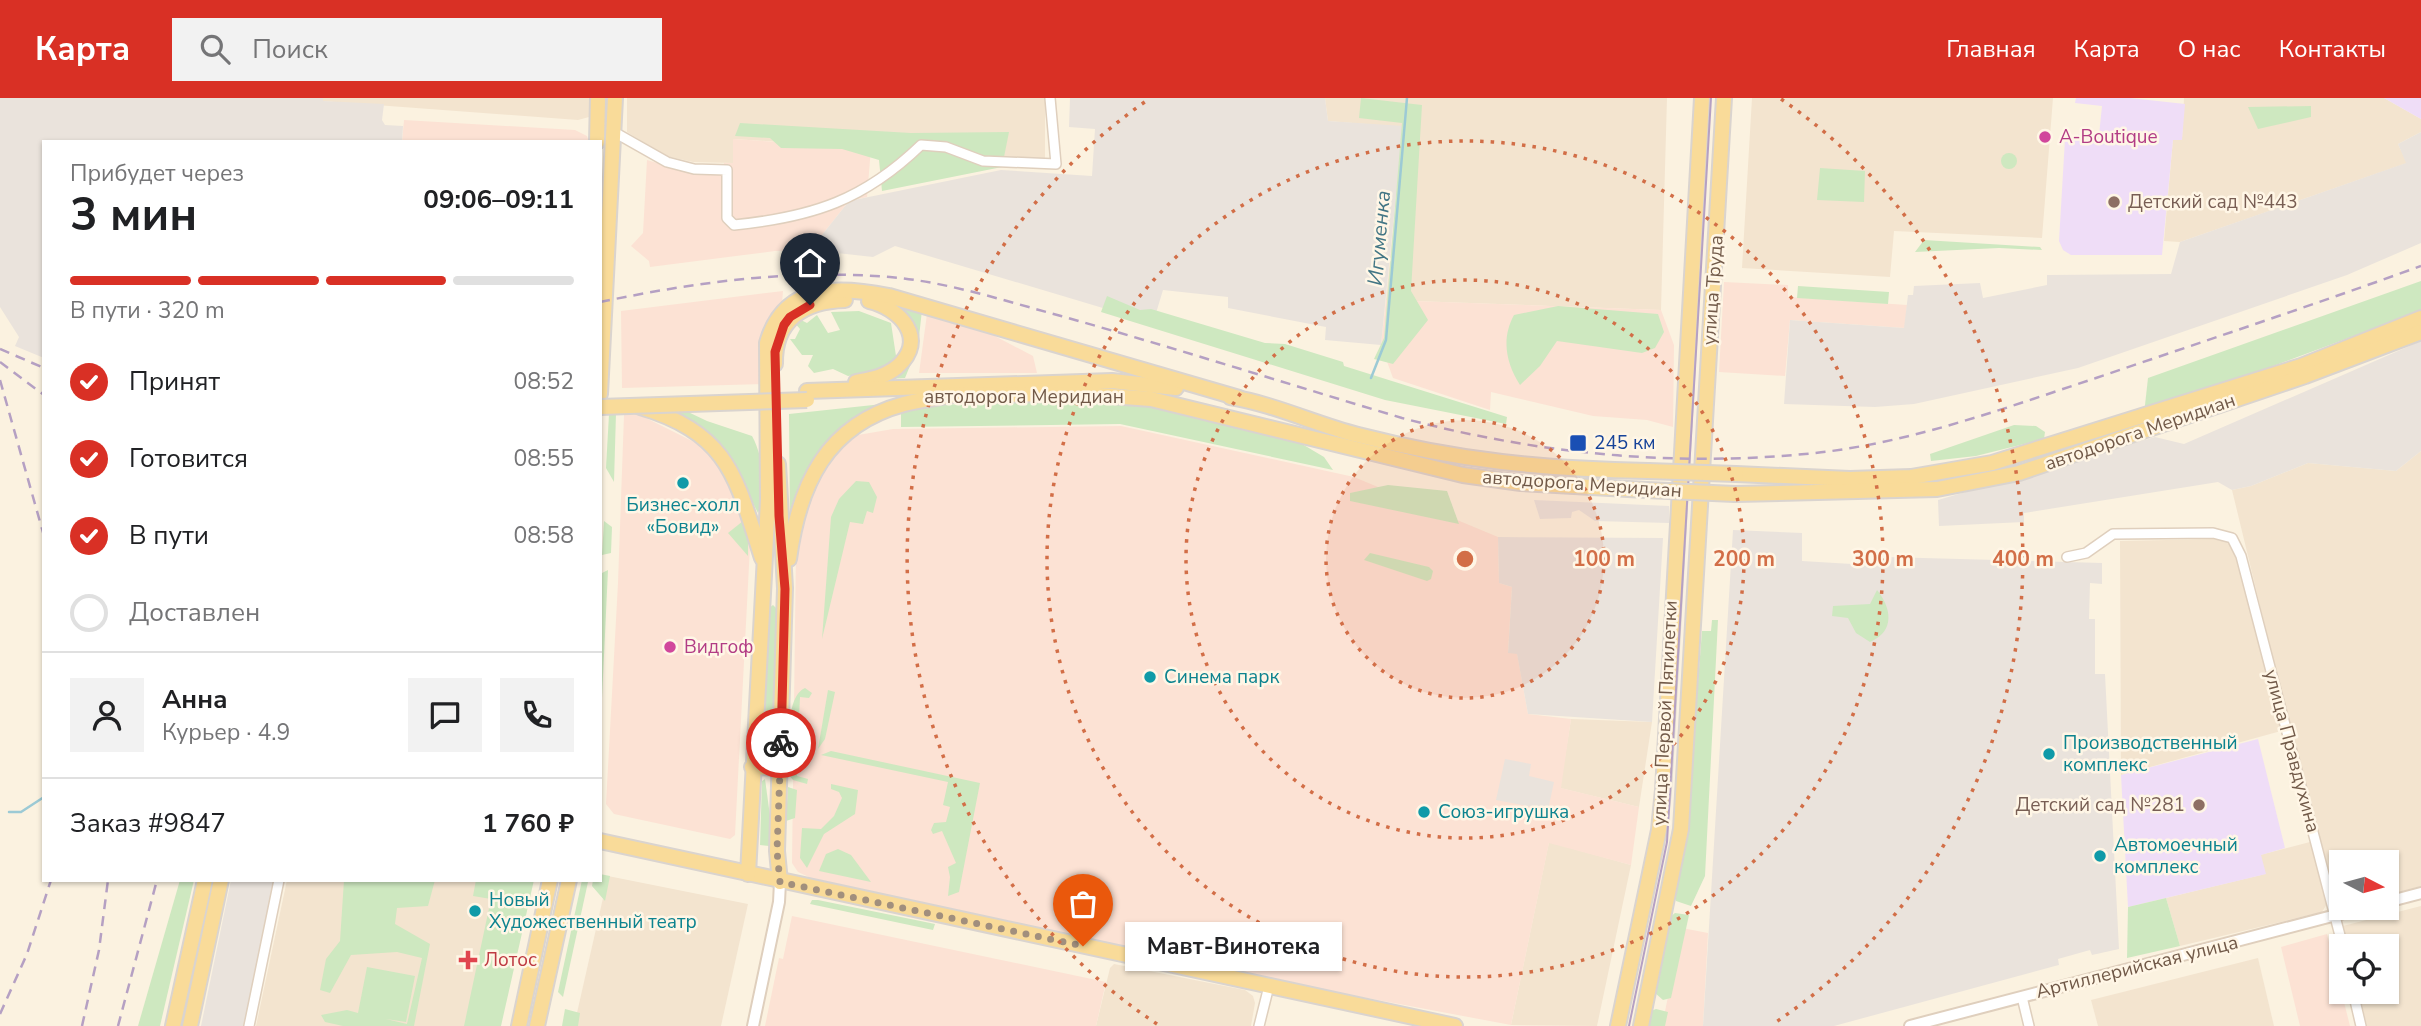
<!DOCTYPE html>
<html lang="ru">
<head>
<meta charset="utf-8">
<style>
  :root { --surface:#fff; --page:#f2f2f2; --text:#202124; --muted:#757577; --line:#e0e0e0; --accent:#d93025 }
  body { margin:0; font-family:"Nunito Sans",sans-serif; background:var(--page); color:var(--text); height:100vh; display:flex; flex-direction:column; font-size:26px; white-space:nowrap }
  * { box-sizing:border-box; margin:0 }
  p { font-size:23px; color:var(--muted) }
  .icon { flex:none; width:38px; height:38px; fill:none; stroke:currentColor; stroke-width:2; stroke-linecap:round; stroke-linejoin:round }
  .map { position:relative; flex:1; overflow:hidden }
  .sheet { position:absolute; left:42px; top:42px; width:560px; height:742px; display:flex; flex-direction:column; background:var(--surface); border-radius:0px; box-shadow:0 2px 5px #0004 }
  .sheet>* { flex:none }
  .needle { width:46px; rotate:96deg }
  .buttons { position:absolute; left:2329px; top:752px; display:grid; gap:14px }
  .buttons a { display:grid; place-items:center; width:70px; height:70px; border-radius:0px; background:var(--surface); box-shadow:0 2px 5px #0004; font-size:35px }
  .pin { position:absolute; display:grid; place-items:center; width:60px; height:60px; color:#fff; margin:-72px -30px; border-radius:50% 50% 50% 0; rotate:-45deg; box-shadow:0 0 7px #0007 }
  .pin .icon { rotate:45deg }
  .courier { position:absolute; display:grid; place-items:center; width:70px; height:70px; margin:-35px; border:5px solid #d93025; border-radius:50%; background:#fff; color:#222; box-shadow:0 2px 9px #0007 }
  .bubble { position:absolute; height:49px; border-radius:0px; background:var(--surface); box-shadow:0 2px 5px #0004; font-size:23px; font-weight:700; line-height:49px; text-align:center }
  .headline em { font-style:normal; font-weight:700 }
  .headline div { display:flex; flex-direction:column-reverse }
  .headline { display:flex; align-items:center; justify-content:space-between; height:119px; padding:0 28px }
  h1 { font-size:46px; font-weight:700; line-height:52px }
  .bar { display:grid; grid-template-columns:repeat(4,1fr); gap:10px 7px; align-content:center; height:84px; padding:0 28px }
  .bar i { height:9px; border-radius:5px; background:var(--line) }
  .bar .selected { background:var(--accent) }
  .bar p { grid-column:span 4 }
  .line { display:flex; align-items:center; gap:18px; padding:0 28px; border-top:2px solid var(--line) }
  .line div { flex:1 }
  .round { display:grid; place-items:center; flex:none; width:74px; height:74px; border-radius:0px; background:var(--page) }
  ol { padding:0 28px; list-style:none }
  li { display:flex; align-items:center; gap:21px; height:77px }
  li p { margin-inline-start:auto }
  li .icon { padding:7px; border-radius:50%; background:var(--accent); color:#fff; stroke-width:4 }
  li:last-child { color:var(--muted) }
  li i { width:38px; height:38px; border:4px solid var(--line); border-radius:50% }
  header { display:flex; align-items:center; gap:42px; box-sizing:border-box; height:98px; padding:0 35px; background:var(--accent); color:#fff }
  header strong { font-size:33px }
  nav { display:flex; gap:38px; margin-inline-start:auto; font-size:24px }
  .search { width:490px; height:63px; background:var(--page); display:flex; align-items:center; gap:18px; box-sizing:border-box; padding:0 24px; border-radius:0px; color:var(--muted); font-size:26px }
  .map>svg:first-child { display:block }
</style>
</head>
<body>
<header>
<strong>Карта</strong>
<div class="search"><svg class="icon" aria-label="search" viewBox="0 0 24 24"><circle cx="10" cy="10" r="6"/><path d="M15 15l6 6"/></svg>Поиск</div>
<nav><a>Главная</a><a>Карта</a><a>О нас</a><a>Контакты</a></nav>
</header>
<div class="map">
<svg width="2421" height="928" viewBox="0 0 2421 928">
  <rect width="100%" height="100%" fill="#fbf2e0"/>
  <g fill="#f3e4cf">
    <polygon points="323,0 593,0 589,19 578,22 322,3"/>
    <polygon points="627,0 1045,0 1045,61 734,41 733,65 693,64 666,58 627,34"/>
    <polygon points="1325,0 1667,0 1661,212 1386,202 1403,29 1328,23"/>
    <polygon points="1752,0 2053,0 2042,140 1894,133 1890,179 1742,170"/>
    <polygon points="2184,0 2384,0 2421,21 2421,34 2398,46 2407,65 2180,144 2164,143 2173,41 2182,41"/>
    <polygon points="2421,353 2421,788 2387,797 2387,765 2342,765 2341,802 2333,786 2297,660 2232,392 2251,388 2308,365 2396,373"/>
    <polygon points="2214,441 2230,445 2237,461 2281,633 2121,677 2120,443"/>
    <polygon points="1571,621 1652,624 1639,709 1560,690"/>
    <polygon points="1549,744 1631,767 1597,928 1511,927"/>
    <polygon points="2310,744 2327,806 2322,814 2180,848 2166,800 2265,776 2260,757"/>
    <polygon points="608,778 748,806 721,928 574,928"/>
    <polygon points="287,782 501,782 471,928 256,928"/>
    <polygon points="2421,808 2421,928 2367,928 2359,894 2387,894 2387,849 2348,849 2343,828"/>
    <polygon points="2258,860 2274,928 2098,928 2091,902"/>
    <polygon points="1114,866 1245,892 1253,898 1255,905 1251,928 1096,928 1110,870"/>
  </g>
  <g fill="#fce2d4">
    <polygon points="404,22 575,32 587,38 589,44 402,44"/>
    <polygon points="733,41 871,50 867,99 849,103 810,152 775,153 650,169 649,163 631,148 643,135 647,62 681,72 723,75 724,65 733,65"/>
    <polygon points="1724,184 1788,187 1788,199 1907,207 1905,230 1790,222 1785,278 1719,274"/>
    <polygon points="783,193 782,205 771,218 761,241 764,286 622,290 621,213"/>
    <polygon points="1386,202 1661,212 1674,247 1673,329 1647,322 1593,318 1491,294 1490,312 1393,280 1381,247"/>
    <polygon points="927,216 991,236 1033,258 1037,275 919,275"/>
    <polygon points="638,316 698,346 722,366 751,429 735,737 730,741 614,716 606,706 618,485 624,317"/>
    <polygon points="1121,328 1354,379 1498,439 1499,485 1512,489 1508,554 1517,555 1528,616 1571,621 1561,690 1639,709 1631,767 1549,745 1511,927 1351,897 811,780 798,774 792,765 796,452 802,416 821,374 838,353 858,337 893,331"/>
    <polygon points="792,818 1106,884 1096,928 765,928 779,860 783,861"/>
    <polygon points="1682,830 1708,835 1703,928 1662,928"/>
    <polygon points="2327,836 2350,928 2300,928 2281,849"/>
  </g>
  <g fill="#eae3dc">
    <polygon points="0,0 323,0 323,3 384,6 382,22 385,27 403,28 402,44 44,44 44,260 15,248 19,239 0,209"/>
    <polygon points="1070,0 1325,0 1328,23 1403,28 1381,247 1325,242 1326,229 1228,210 1228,199 1163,192 1153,225 895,148 873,159 810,152 849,103 1001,72 1092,78 1095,31 1069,29"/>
    <polygon points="2421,34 2421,145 2347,177 2078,270 1914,306 1875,309 1784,306 1790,222 1904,230 1908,197 1913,197 1914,188 1980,185 1983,200 2047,187 2047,177 2171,176 2180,144 2406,65 2398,46"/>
    <polygon points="2421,243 2421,353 2396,373 2308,365 2251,388 2232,392 2218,384 2024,415 2024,424 1939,428 1938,402 2155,339 2184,346"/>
    <polygon points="1534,402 1669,408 1669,425 1595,423 1579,412 1572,414 1571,420 1540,421"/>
    <polygon points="1733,432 1802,435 1802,463 1885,468 1886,459 2102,465 2102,486 2090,485 2089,521 2095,521 2095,576 2105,576 2119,851 2092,857 2090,852 2058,861 2059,867 2055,868 1834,928 1703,928"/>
    <polygon points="1498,439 1663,440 1652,624 1528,616 1517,556 1508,555 1512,489 1499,485"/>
    <polygon points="1505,661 1531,666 1529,678 1554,684 1548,712 1496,702"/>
    <polygon points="231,782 274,782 244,928 201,928"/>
  </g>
  <g fill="#efddf7">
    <polygon points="2076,0 2130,0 2185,6 2182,42 2173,42 2162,157 2071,157 2063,152 2059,143 2065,41 2077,42 2078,36 2099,37 2102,8 2075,5"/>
    <polygon points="2384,0 2421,0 2421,21"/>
    <polygon points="2258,641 2285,750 2261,757 2266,776 2128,809 2121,677"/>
  </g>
  <g fill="#cee8c0">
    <polygon points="1361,0 1422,7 1411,193 1428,222 1393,266 1374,261 1384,240 1402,25 1359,20"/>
    <polygon points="2311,8 2311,19 2258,31 2248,9"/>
    <polygon points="740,25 911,35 1009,34 1002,69 882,93 879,62 842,51 781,50 770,40 735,38"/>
    <circle cx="2009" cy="63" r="8"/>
    <polygon points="1820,70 1865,73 1864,104 1817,102"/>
    <polygon points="1924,142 2040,149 2042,152 1999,150 1915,154"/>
    <polygon points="2421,183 2421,213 2144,316 2148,280"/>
    <polygon points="1798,188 1889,194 1888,206 1797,200"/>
    <polygon points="1107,198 1140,212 1151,211 1265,245 1285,246 1343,264 1344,268 1507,319 1506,326 1385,302 1101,214"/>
    <polygon points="889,203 922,212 918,248 905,280 889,281 907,265 906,217"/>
    <path d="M 1558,208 L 1658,216 L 1664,234 L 1655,250 L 1642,255 L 1557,243 L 1540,268 L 1520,287 C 1506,265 1501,241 1514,217 Z"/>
    <polygon points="859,213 891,225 896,258 885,272 848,278 833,271 814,275 808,268 813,257 802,257 790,241 795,241 800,231 794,224 797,220 807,225 817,217 828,235 840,232 831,214"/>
    <polygon points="1048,304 1155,308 1297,343 1324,359 1333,372 1120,326 901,329 901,312 927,307"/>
    <polygon points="892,305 875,311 803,384 790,419 789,316"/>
    <path d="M 686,313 L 707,323 L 752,338 C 763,357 768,395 758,415 L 733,366 L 673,314 Z"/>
    <polygon points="616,315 614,384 606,370 609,316"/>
    <polygon points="2014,327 2036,328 2045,334 2044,341 1976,358 1931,363 1930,356"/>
    <polygon points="856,383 869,384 877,399 873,415 867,413 863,426 850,424 822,541 831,419 839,401"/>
    <polygon points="1388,387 1447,393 1459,426 1350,403 1350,395"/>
    <polygon points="604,423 612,429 611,455 602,457"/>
    <polygon points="743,423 748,436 748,458 728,435"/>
    <polygon points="1370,455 1429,469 1433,473 1431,481 1427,483 1364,462"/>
    <polygon points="608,472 602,600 600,600 602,475"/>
    <path d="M 1877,492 C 1891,509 1896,533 1870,544 L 1856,535 L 1848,520 L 1832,518 L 1833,508 L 1870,506 Z"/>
    <polygon points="773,507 777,511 773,657 768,659 763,656 768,511"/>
    <polygon points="1712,522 1718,522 1705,778 1691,808 1676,803 1674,797 1686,739 1702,533 1711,533"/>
    <path d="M 805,590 L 812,595 L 809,600 L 800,599 L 798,639 L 802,640 L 802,649 L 798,649 L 797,678 L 808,681 L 807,686 L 793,682 L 788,676 C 789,655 784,599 805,590 Z"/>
    <polygon points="828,592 835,594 825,641 818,651"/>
    <polygon points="831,653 980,685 959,794 948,798 950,779 948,769 956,765 942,733 933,736 931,732 934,725 946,724 950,709 943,707 948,684 821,657"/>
    <polygon points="765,681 770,718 769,748 760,747 762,683"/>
    <polygon points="831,686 858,692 855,716 824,736 807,770 800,760 802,730 821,731 834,718 842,700 839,694 831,691"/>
    <polygon points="788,689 797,692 795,720 786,723"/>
    <polygon points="838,751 851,757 871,784 819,773 826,756"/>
    <polygon points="600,776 610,778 605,803 592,788 593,782 600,782"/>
    <polygon points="180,782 194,782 160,928 138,928"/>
    <polygon points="344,782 435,782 428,808 397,810 395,826 430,846 414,928 343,928 325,924 321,917 347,912 358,915 367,869 415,878 406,924 386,921 407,926 422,860 397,854 351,857 330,895 320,892 326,861 340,843"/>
    <polygon points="476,782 534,782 501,928 464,928 491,801 473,798"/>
    <polygon points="582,782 588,784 563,899 558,894"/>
    <polygon points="2166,800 2180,848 2127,860 2128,809"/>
    <polygon points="812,802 818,802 935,826 933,832 810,806"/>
    <polygon points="1675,815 1689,817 1671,900 1663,902 1654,894 1669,820"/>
    <polygon points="565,911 580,915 578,928 562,928"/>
    <polygon points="1656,911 1668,914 1665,928 1648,928 1651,913"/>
  </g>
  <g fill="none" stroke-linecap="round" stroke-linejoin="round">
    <g stroke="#9ccad5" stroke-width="2.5">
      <polyline points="1371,280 1386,242 1407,0"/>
      <polyline points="9,714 21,714 44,699"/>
    </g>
    <defs>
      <g id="minor">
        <path d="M 614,34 L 667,64 L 694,71 L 727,72 L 727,120 L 734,127 C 813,119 864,102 921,47 L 946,49 L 983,63 L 1056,66 L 1050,0"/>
        <polyline points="2067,459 2086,455 2113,436 2213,435 2232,440 2241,458 2343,849"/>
        <polyline points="2353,894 2361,928"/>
        <polyline points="2022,899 2029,928"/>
        <polyline points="249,928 279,782"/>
        <polyline points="1259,928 1269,888"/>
      </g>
      <g id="tertiary">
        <polyline points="2387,804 2421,795"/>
        <polyline points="753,928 779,804 780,784"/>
        <polyline points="1910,928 2363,810"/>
      </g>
      <g id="primary">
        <polyline points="597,44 598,0"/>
        <path d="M 775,266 C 774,222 804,203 845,202"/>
        <path d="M 856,284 C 871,281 885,279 897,269 C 929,241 900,210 869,203"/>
        <polyline points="807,293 1112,283 1176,290"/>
        <polyline points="600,296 615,0"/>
        <polyline points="944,297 1084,296 1151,301 1463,377 1521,385 1646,392"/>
        <path d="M 1230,299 C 1274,306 1315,326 1358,337 C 1459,363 1544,371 1648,373"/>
        <path d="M 640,309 C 730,336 736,380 762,460"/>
        <polyline points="778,366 785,490 777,753 780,784"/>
        <polyline points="1736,376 1850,381 1911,379 1992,365 2301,268 2421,220"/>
        <polyline points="1735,396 1937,391 2019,375 2305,278 2421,234"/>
        <path d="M 789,461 C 799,387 826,327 904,306 C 920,302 937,300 953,297"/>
        <polyline points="752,669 780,670"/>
        <polyline points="600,743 1455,928"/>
        <path d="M 748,776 L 768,402 L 767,245 C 784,185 838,188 889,198 L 1239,300"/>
        <polyline points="173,928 205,782"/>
        <polyline points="190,928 221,782"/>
        <polyline points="519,928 550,782"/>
        <polyline points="537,928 569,782"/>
        <polyline points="1618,928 1659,732 1663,692 1702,0"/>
        <polyline points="1641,928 1681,731 1724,0"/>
      </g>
    </defs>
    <use href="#minor" stroke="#dfcfbd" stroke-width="12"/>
    <use href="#tertiary" stroke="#dfcfbd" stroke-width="14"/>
    <use href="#primary" stroke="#dad4cf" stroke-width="18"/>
    <use href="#minor" stroke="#fff" stroke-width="9"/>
    <use href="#tertiary" stroke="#fff" stroke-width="10"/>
    <use href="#primary" stroke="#f9db99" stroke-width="14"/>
    <polyline stroke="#b5a0c3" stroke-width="2" points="1629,928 1667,744 1711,0"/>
    <g stroke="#b5a0c3" stroke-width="2.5" stroke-dasharray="10 7" stroke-linecap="butt">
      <path d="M 600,204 C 697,184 791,171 890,179 C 948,184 1005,203 1061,218 C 1175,250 1288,286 1402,320 C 1534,355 1669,369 1805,356 C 1905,347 2002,311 2096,280 C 2205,243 2313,207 2421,168"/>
      <polyline points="0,251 44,270"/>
      <polyline points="0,264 44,297"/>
      <polyline points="0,282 44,438"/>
      <polyline points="0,916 27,856 51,782"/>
      <polyline points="82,928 99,852 108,782"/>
      <polyline points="118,928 157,782"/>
    </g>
    <defs>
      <g id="primary-bridge">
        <polyline points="600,309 807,302"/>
        <polyline points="1648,373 1736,376"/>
        <polyline points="1646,392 1735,396"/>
      </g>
    </defs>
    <use href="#primary-bridge" stroke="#dad4cf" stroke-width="18" stroke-linecap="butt"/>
    <use href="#primary-bridge" stroke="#f9db99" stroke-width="14"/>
  </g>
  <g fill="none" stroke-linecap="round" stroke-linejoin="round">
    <polyline stroke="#a18f7d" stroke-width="7" stroke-dasharray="0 12.6" points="781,645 777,753 780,784 1083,848"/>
    <polyline stroke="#d93025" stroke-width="9" points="781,645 785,491 779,418 775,254 784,227 790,219 810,207"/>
  </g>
  <circle cx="1465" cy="461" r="139" fill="#d26e47" fill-opacity=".12"/>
  <g fill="none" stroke="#d26e47" stroke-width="3.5" stroke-dasharray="3.5 7">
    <circle cx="1465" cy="461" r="139"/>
    <circle cx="1465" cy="461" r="279"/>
    <circle cx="1465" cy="461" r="418"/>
    <path d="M1157 926A558 558 0 0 1 1149 1M1781 1A558 558 0 0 1 1773 926"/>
  </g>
  <g fill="#d1479c" stroke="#fff6e6" stroke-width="2.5">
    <circle cx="2045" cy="39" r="7"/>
    <circle cx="670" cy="549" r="7"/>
  </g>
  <g fill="#8d6e63" stroke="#fff6e6" stroke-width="2.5">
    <circle cx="2114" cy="104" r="7"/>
    <circle cx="2199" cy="707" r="7"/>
  </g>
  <rect fill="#1a4fb4" stroke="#fff6e6" stroke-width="2.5" x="1569" y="336" width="18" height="18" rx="3.5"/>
  <g fill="#0f9aa8" stroke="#fff6e6" stroke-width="2.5">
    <circle cx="683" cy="385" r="7"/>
    <circle cx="1150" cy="579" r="7"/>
    <circle cx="2049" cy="656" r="7"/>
    <circle cx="1424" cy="714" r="7"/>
    <circle cx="2100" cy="758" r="7"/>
    <circle cx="475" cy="813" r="7"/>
  </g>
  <path fill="#e0444e" stroke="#fff6e6" stroke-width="2.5" d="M464.5 851.5h7v7h7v7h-7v7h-7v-7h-7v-7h7z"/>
  <g text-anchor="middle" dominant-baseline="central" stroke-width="5" stroke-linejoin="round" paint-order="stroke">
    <g font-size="19" fill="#b23c85" stroke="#fff6e6" text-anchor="start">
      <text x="2059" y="39">A-Boutique</text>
      <text x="684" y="549">Видгоф</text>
    </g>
    <g font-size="19" fill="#785e54" stroke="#fff6e6" text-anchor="start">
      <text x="2128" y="104">Детский сад №443</text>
      <text x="2185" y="707" text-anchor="end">Детский сад №281</text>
    </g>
    <g font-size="19" fill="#715948" stroke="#fff6e6">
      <text transform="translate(1713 192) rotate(-86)">улица Труда</text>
      <text x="1024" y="299">автодорога Меридиан</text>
      <text transform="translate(2140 334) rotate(-19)">автодорога Меридиан</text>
      <text transform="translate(1582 386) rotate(4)">автодорога Меридиан</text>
      <text transform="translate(1665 615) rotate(-87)">улица Первой Пятилетки</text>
      <text transform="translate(2292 653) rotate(75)">улица Правдухина</text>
      <text transform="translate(2137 869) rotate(-14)">Артиллерийская улица</text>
    </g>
    <g font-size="19" fill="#164399" stroke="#fff6e6" text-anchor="start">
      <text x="1594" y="345">245 км</text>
    </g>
    <g font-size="19" fill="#0d838f" stroke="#fff6e6" text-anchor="start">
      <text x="683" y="407" text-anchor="middle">Бизнес-холл<tspan x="683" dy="22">«Бовид»</tspan></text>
      <text x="1164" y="579">Синема парк</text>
      <text x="2063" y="645">Производственный<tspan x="2063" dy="22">комплекс</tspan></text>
      <text x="1438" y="714">Союз-игрушка</text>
      <text x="2114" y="747">Автомоечный<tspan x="2114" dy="22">комплекс</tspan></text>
      <text x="489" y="802">Новый<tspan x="489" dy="22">Художественный театр</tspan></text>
    </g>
    <g font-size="19" fill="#be3a42" stroke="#fff6e6" text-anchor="start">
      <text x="484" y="862">Лотос</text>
    </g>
    <g font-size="21" font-style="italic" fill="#437685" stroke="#fff6e6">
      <text transform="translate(1379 140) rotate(-85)">Игуменка</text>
    </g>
  </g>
  <circle cx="1465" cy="461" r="10" fill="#d26e47" stroke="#fff6e6" stroke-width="3.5"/>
  <g font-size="21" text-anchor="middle" font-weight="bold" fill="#d26e47" stroke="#fff6e6" stroke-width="5" stroke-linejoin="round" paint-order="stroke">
    <text x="1604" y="468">100 m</text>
    <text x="1744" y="468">200 m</text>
    <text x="1883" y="468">300 m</text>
    <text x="2023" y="468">400 m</text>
  </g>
</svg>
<div class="buttons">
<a><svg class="needle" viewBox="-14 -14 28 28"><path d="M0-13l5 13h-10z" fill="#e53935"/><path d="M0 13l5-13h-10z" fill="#757577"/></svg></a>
<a><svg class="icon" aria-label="locate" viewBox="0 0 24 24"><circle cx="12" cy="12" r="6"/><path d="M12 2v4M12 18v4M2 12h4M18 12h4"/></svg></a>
</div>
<div class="pin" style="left:1083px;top:848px;background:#ea580c"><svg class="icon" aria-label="bag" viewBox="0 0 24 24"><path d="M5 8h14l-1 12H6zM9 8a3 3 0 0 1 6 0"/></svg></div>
<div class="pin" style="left:810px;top:207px;background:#1f2937"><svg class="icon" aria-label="home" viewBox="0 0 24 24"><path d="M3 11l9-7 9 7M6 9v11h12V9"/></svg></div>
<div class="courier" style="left:781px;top:645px"><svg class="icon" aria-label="bike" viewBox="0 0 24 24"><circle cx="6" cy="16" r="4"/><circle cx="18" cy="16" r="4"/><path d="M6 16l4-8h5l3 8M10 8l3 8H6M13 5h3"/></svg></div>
<div class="bubble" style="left:1125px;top:824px;width:217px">Мавт-Винотека</div>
<section class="sheet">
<div class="headline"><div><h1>3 мин</h1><p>Прибудет через</p></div><em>09:06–09:11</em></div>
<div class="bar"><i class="selected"></i><i class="selected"></i><i class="selected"></i><i></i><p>В пути · 320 m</p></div>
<ol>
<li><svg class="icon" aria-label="check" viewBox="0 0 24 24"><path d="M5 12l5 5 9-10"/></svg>Принят<p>08:52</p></li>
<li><svg class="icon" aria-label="check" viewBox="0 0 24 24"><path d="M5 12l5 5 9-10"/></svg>Готовится<p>08:55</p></li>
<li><svg class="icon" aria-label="check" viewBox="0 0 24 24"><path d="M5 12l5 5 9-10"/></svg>В пути<p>08:58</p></li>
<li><i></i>Доставлен</li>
</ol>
<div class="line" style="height:126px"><a class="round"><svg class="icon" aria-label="person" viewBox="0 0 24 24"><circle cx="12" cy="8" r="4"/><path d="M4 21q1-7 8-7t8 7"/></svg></a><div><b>Анна</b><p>Курьер · 4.9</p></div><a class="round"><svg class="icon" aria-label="chat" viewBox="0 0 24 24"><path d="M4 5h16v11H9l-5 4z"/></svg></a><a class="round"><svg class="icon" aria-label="phone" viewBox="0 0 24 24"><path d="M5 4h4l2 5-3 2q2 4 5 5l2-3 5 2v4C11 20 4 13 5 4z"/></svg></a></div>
<div class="line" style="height:91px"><div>Заказ #9847</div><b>1 760 ₽</b></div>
</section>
</div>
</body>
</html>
